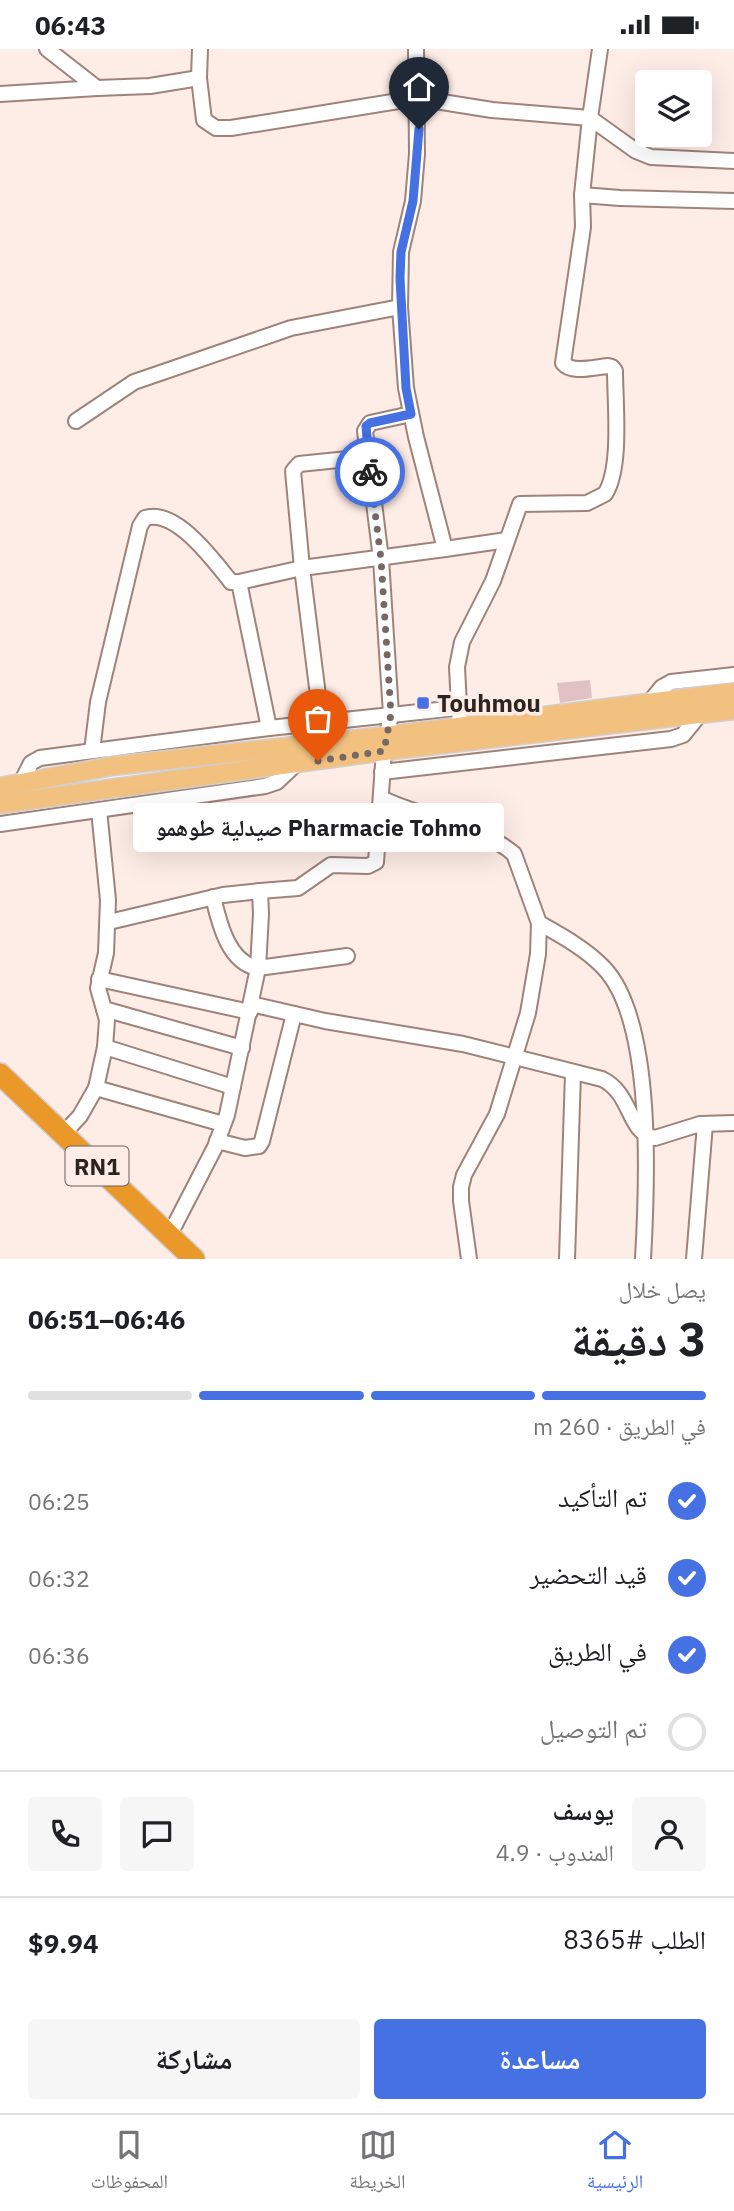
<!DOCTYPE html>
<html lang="ar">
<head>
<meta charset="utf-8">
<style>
  :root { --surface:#fff; --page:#f6f6f6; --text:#202124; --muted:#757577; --line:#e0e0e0; --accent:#4671e3 }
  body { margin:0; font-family:"IBM Plex Sans","Noto Naskh Arabic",sans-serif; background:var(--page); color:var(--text); direction:rtl; height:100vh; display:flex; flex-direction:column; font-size:26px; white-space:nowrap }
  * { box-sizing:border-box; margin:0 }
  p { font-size:23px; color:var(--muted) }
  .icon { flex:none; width:38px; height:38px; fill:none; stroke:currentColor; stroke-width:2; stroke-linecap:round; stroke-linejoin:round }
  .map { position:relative; height:1210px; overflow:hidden; direction:ltr }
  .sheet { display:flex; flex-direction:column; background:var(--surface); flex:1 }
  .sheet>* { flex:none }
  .fabs { position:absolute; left:635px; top:21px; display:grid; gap:14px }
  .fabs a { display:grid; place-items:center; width:77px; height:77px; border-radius:7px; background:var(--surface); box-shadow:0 7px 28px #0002; font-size:35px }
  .pin { position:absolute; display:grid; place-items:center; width:60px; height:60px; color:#fff; margin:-72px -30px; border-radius:50% 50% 50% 0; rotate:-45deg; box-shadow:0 0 7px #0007 }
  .pin .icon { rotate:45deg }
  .courier { position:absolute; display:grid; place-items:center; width:70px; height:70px; margin:-35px; border:5px solid #4671e3; border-radius:50%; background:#fff; color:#222; box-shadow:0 2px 9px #0007 }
  .bubble { position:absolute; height:49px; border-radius:7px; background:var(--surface); box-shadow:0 7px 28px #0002; font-size:23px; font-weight:700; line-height:49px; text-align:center; direction:rtl }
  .summary em { font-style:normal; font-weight:700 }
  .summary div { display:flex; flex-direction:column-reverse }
  .summary { display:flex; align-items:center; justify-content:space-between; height:119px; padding:0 28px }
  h1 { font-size:46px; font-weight:700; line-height:52px }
  .bar { display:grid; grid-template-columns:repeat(4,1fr); gap:10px 7px; align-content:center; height:84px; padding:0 28px }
  .bar i { height:9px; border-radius:5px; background:var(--line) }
  .bar .on { background:var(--accent) }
  .bar p { grid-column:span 4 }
  .line { display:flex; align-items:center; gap:18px; padding:0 28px; border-top:2px solid var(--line) }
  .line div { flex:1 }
  .round { display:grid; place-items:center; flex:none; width:74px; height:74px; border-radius:7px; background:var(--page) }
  ol { padding:0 28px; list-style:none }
  li { display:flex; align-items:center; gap:21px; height:77px }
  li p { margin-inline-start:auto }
  li .icon { padding:7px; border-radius:50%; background:var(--accent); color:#fff; stroke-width:4 }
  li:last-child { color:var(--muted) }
  li i { width:38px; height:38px; border:4px solid var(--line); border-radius:50% }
  .action { display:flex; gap:14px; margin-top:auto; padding:14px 28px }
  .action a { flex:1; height:80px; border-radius:7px; background:var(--accent); color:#fff; font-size:28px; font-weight:700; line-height:80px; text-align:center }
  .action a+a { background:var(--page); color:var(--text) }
  .status { display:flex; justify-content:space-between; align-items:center; height:49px; padding:0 35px; background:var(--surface); direction:ltr }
  .status svg { height:19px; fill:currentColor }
  .menu { display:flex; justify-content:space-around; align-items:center; height:98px; border-top:2px solid var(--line); background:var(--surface); font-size:19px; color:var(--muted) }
  .menu a { display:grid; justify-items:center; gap:4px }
  .menu .on { color:var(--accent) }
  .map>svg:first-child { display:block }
</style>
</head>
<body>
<div class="status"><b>06:43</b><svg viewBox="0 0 49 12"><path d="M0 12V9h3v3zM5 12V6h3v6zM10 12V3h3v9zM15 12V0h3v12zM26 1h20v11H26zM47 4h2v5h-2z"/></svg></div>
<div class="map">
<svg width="734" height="1210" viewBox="0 0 734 1210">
  <rect width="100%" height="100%" fill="#feece6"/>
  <polygon fill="#e1c2c4" points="590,631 592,649 560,654 557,634"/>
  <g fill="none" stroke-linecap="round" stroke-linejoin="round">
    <defs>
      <g id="minor">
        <polyline points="47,0 97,39 150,37 199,29 200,0"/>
        <polyline points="600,0 590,69 636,102 651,108 734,112"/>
        <path d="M 199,29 L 204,71 L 216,79 L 231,79 L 417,49 L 492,61 L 590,69 L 582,146 L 583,178 L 563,314 C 572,325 594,318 608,317 L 612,318 L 615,322 C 615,354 622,419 605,445 L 587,454 L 520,455 L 493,532 L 462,593 L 457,618 L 460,677"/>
        <polyline points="0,45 97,39"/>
        <polyline points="582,146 620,149 734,152"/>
        <polyline points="76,372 134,333 291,279 400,258"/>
        <polyline points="445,500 507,491"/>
        <polyline points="649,654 662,638 671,633 734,626"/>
        <polyline points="269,679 239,533 302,519 445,500 416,388 406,339 400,258 401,203 413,152 417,105 416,0"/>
        <polyline points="324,694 302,519 293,422 299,415 368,408"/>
        <path d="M 92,702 L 98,653 L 140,477 L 145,469 C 176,459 214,512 231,533 L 239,533"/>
        <polyline points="382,723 671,690 683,686 700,665"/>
        <polyline points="21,734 31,714 40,709 269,679 457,659"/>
        <path d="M 381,749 C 419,768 484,778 514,805 L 539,874 L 538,905 L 528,964 L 497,1065 L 464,1126 L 461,1138 L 461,1152 L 469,1210"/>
        <polyline points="0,775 265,737 277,733 296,715"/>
        <path d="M 213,848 C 219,873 228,914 258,919 L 347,907"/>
        <polyline points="109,873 223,846 260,842"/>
        <path d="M 539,874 C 562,887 586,900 604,919 C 655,973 647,1139 643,1210"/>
        <polyline points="99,930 250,963"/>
        <path d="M 251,955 L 325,972 L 463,995 L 602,1030 C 633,1045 627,1084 655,1089 L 700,1075 L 734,1074"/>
        <polyline points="104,960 242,999"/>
        <polyline points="105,998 233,1038"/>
        <polyline points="96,1039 223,1075"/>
        <polyline points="63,1085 80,1067 96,1039 105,998 107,971 98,939 106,904 108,851 99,761"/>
        <polyline points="217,1092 245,1099 259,1097 262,1092 294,965"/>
        <polyline points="169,1187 215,1098 227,1066 258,919 261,865 260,842 298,839 331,816 368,817 376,813 384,702 391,665 381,510 365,382 370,374 411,365"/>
        <polyline points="567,1210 573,1024"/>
        <polyline points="694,1210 705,1075"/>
      </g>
      <g id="major">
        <polyline points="0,738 112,717 386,687 734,643"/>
        <polyline points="0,755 384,702 734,661"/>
      </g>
      <polyline id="highway" points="0,1025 194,1210"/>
    </defs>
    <use href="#minor" stroke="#9d837a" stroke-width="18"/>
    <use href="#major" stroke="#d1cfce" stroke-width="21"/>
    <use href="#highway" stroke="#d1cfce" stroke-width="24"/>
    <use href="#minor" stroke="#fff" stroke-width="14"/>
    <use href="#major" stroke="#f2c17f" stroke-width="18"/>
    <use href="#highway" stroke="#ea982a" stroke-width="21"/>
  </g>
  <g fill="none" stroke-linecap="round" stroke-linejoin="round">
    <polyline stroke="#766965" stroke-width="7" stroke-dasharray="0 12.6" points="318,712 384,702 391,665 381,510 370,423"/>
    <polyline stroke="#4671e3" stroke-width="9" points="370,423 366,377 370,374 411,365 406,339 400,229 401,203 413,152 419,80"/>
  </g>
  <rect fill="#4671e3" stroke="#feece6" stroke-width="2.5" x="416" y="647" width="14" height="14" rx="3.5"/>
  <g text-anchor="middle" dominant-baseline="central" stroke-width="7" stroke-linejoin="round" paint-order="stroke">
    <rect fill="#feece6" stroke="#6c5f5b" stroke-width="2" x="65.5" y="1097.5" width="63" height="39" rx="5"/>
    <g font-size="23" font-weight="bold" fill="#2d231f">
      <text x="97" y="1117">RN1</text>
    </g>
    <g font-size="24" font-weight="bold" fill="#2d231f" stroke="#feece6" text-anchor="start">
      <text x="437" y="654">Touhmou</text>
    </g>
  </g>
</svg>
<div class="fabs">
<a><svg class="icon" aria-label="layers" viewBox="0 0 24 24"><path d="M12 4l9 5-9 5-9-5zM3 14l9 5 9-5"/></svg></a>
</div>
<div class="pin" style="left:318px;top:712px;background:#ea580c"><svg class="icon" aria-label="bag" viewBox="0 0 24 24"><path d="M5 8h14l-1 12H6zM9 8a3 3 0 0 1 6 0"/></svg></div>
<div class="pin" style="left:419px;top:80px;background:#1f2937"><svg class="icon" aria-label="home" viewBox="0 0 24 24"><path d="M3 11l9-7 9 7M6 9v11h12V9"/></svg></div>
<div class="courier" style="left:370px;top:423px"><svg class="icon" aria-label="bike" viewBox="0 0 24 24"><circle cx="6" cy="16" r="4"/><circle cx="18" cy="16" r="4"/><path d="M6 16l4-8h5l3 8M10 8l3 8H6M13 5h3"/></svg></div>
<div class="bubble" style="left:133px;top:754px;width:371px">Pharmacie Tohmo صيدلية طوهمو</div>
</div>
<section class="sheet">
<div class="summary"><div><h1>3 دقيقة</h1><p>يصل خلال</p></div><em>06:46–06:51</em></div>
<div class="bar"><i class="on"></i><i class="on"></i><i class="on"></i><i></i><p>في الطريق · 260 m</p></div>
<ol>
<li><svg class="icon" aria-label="check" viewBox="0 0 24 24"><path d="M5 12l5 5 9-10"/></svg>تم التأكيد<p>06:25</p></li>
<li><svg class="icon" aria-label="check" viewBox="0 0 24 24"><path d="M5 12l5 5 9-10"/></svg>قيد التحضير<p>06:32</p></li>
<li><svg class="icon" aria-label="check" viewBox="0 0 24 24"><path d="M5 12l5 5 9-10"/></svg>في الطريق<p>06:36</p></li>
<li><i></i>تم التوصيل</li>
</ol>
<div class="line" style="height:126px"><a class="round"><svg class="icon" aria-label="person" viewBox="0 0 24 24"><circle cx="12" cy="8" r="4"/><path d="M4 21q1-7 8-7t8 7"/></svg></a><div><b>يوسف</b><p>المندوب · 4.9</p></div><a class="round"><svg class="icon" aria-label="chat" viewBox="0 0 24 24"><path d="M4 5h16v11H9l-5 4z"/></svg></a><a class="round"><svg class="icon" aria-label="phone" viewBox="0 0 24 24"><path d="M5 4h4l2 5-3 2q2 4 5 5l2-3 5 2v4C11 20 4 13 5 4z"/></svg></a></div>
<div class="line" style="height:91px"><div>الطلب #8365</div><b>$9.94</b></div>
<div class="action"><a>مساعدة</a><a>مشاركة</a></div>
</section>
<nav class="menu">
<a class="on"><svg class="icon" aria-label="home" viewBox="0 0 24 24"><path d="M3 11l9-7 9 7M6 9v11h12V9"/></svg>الرئيسية</a>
<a><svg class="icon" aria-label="map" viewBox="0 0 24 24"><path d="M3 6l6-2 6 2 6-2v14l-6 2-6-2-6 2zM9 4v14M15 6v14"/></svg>الخريطة</a>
<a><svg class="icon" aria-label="saved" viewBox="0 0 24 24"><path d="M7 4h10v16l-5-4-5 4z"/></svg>المحفوظات</a>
</nav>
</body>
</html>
